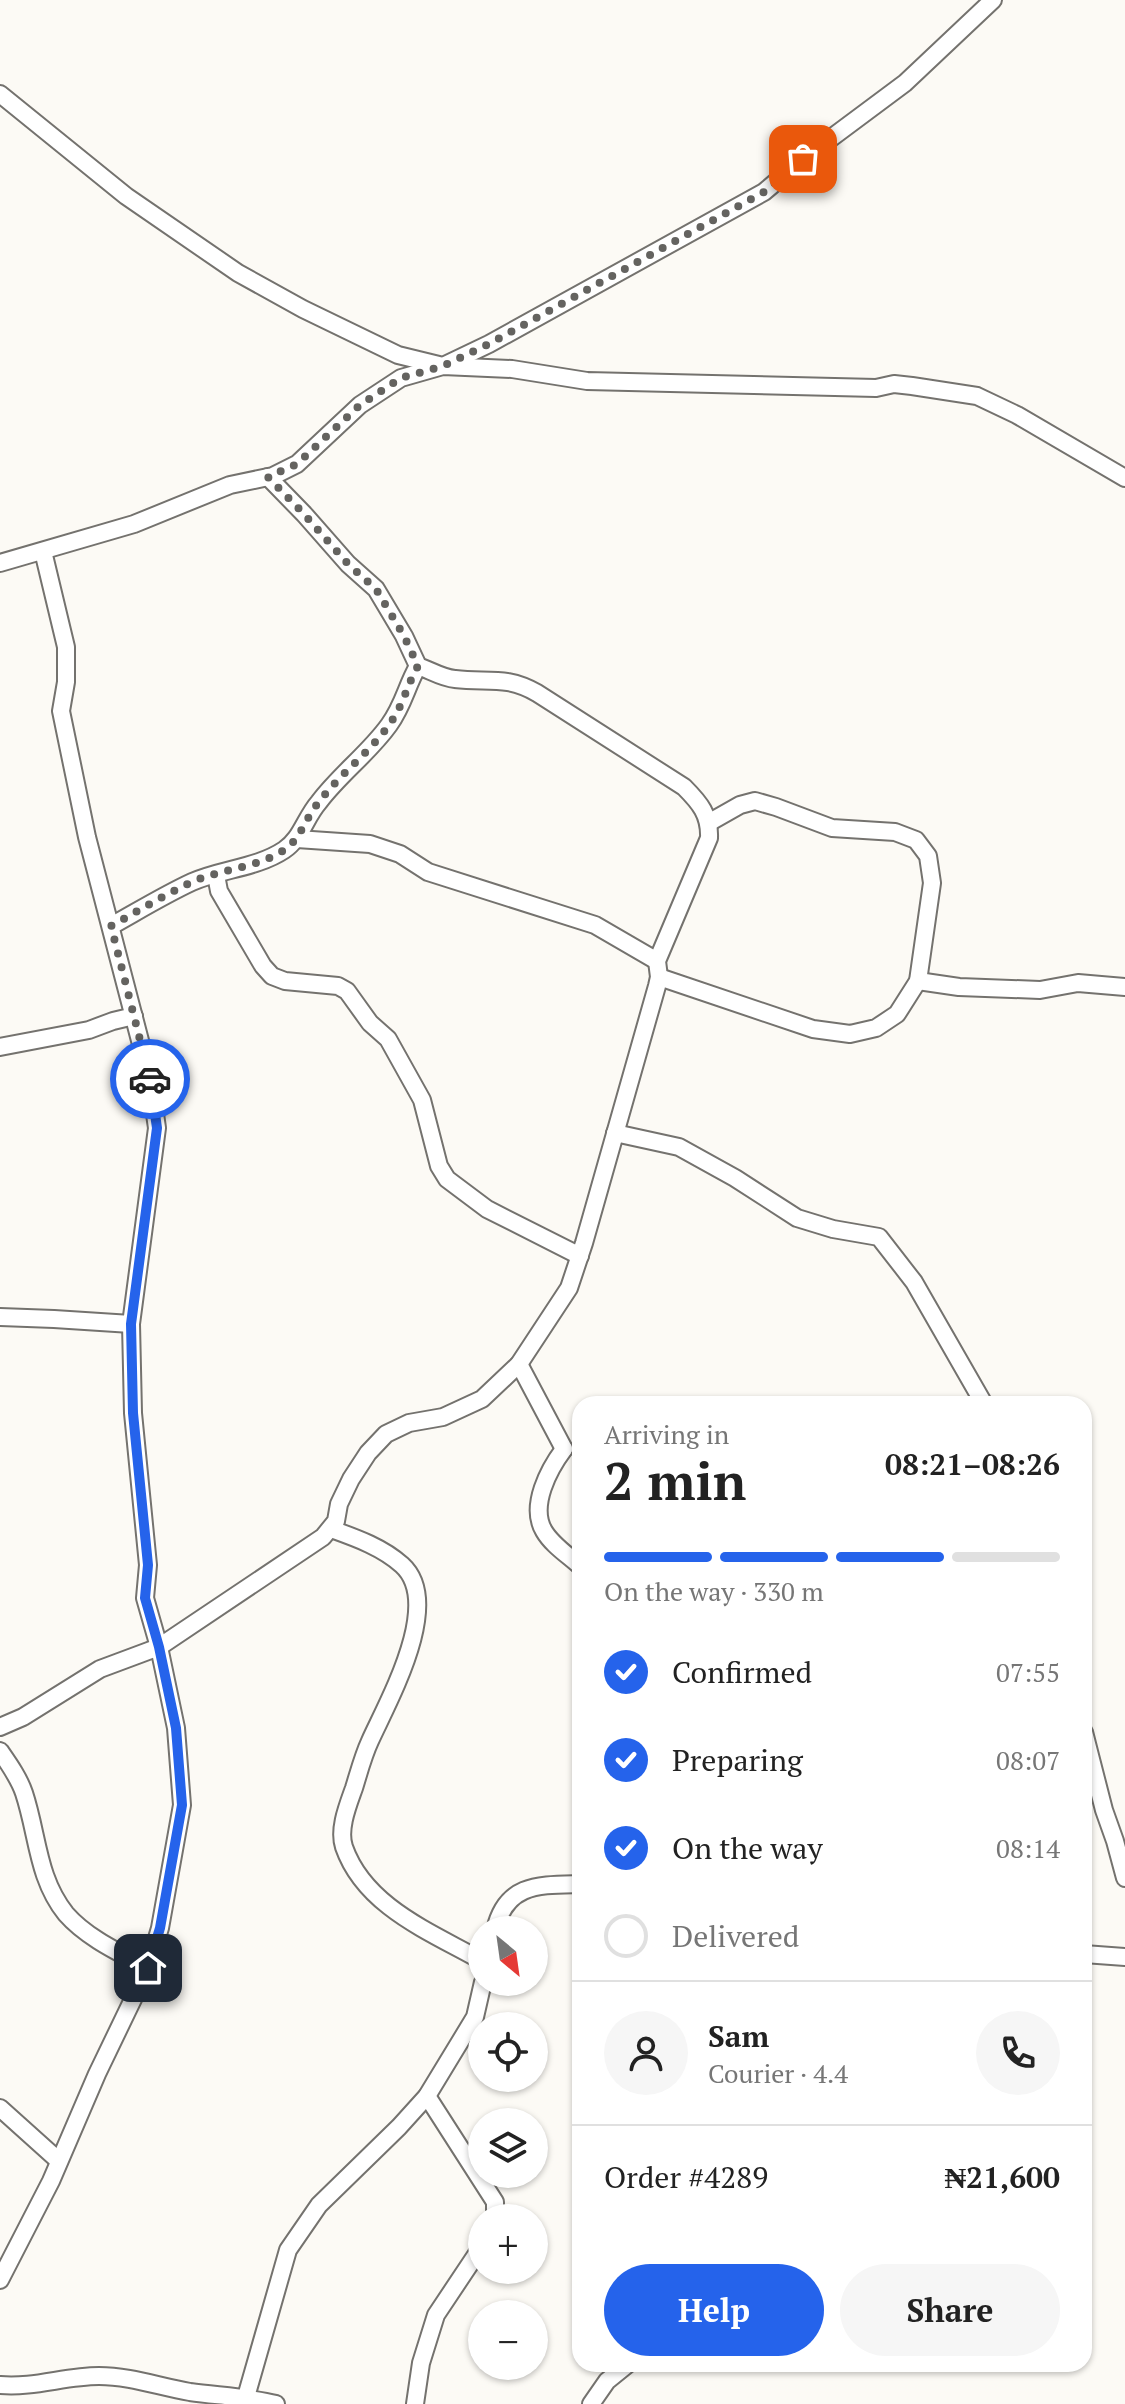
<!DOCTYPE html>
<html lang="en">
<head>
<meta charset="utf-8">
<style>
  :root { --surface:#fff; --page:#f6f6f6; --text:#222; --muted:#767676; --line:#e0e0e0; --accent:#2563eb }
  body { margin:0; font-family:"PT Serif",serif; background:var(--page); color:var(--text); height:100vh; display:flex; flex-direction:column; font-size:30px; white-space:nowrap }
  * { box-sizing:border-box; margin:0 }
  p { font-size:26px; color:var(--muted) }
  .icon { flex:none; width:44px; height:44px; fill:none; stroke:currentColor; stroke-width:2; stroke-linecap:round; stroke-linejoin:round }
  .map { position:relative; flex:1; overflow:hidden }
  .panel { position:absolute; left:572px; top:1396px; width:520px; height:976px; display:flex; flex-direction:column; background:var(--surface); border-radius:24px; box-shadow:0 2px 6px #0004 }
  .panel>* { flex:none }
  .needle { width:52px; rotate:151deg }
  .buttons { position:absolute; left:468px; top:1916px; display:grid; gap:16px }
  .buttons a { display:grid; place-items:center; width:80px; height:80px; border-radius:50%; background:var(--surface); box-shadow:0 2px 6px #0004; font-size:40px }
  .pin { position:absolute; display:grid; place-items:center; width:68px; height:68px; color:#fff; margin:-34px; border-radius:16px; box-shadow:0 4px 12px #0006 }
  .courier { position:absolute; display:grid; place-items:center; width:80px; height:80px; margin:-40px; border:6px solid #2563eb; border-radius:50%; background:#fff; color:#222; box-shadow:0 2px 10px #0007 }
  .overview em { font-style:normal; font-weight:700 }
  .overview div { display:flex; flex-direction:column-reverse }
  .overview { display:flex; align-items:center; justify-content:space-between; height:136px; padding:0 32px }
  h1 { font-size:52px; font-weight:700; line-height:60px }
  .bar { display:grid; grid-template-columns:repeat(4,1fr); gap:12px 8px; align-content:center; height:96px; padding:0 32px }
  .bar i { height:10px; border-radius:6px; background:var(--line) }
  .bar .on { background:var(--accent) }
  .bar p { grid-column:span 4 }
  .line { display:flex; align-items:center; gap:20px; padding:0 32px; border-top:2px solid var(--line) }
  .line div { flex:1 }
  .round { display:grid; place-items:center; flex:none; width:84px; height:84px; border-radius:42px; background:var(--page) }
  ol { padding:0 32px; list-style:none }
  li { display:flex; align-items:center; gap:24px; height:88px }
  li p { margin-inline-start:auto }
  li .icon { padding:8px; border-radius:50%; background:var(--accent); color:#fff; stroke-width:4 }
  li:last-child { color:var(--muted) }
  li i { width:44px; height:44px; border:4px solid var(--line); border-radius:50% }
  .primary-button { display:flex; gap:16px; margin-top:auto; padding:16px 32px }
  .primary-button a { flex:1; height:92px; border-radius:48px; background:var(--accent); color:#fff; font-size:32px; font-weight:700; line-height:92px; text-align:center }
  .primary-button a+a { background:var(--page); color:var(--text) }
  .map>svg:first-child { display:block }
</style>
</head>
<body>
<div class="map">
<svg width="1125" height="2404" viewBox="0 0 1125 2404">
  <rect width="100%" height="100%" fill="#fcfaf5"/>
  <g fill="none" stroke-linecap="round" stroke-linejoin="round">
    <defs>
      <g id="street">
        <polyline points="0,94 126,196 238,273 303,309 398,355 443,366 489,344 764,192 803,159 905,83 993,0"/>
        <polyline points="0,563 134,524 230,485 273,476 297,464 360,405 401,378 443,366 512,369 587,381 876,388 894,384 912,386 977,396 1017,415 1125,478"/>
        <polyline points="297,839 370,844 400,854 428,872 595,925 657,961"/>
        <polyline points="216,875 219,891 263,966 272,976 285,981 338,986 347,991 370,1023 388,1039 422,1100 439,1166 447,1179 487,1209 580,1256"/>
        <path d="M 111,926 C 138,911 164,895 192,882 C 221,869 257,868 284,850 C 301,839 305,818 319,802 C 340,774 369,753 389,725 C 404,704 406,687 418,666"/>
        <polyline points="659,977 813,1029 850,1034 876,1028 897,1014 918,981 932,883 928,856 916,840 895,832 832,828 776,807 755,801 740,805 710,822"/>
        <polyline points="918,981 959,987 1040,990 1078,983 1125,987"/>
        <polyline points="0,1047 89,1030 113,1021 134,1016"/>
        <polyline points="615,1133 679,1147 735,1178 797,1218 833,1229 879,1237 914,1282 984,1404"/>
        <polyline points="0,1317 54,1319 131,1324"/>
        <polyline points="519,1364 564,1449"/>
        <path d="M 564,1449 C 549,1469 529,1506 544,1531 C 552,1545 568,1555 580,1566"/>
        <path d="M 331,1529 C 356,1538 382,1547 402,1565 C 444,1603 388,1701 370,1741 C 363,1756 359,1772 354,1788 C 348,1805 338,1829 344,1847 C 365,1907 431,1932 482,1961"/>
        <path d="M 0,1727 L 23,1717 L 100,1669 L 159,1647 L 323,1537 L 336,1521 L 339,1504 L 351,1479 L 368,1453 L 386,1434 L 409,1423 L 443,1417 L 482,1399 L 519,1364 L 569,1288 L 584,1243 L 657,986 L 659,977 L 657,961 L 709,838 C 710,815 700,803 684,787 L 537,693 C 506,675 487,683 455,679 C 442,678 430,670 418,666 L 404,636 L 376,589 L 348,564 L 304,514 L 268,477"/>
        <polyline points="1084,1732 1104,1810 1115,1841 1125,1878"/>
        <path d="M 0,1751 C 9,1764 19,1778 24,1793 C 38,1835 37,1878 66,1914 C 87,1938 120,1953 148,1968"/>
        <path d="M 495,1930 C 506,1883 539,1885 580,1884"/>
        <polyline points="1084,1954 1125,1957"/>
        <polyline points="427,2096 495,2202 495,2218"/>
        <polyline points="0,2108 59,2161"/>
        <polyline points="0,2280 51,2181 97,2074 148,1968 160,1928 182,1805 176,1728 159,1647 145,1598 148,1565 133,1413 131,1324 157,1128 150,1079 87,837 61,711 66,682 66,647 43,551"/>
        <path d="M 0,2385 C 34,2388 65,2376 99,2376 C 130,2376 160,2387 190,2392 C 219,2396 248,2397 276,2404"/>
        <polyline points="246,2397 288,2250 319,2205 399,2127 427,2096 475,2017 483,1982"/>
        <polyline points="415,2404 421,2363 436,2315 482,2246"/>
        <polyline points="591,2404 607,2381 628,2364"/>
      </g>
    </defs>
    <use href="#street" stroke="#74726e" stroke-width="20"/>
    <use href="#street" stroke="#fff" stroke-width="16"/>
  </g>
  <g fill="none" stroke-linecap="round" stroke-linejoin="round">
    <path stroke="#646360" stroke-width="8" stroke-dasharray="0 14.4" d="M 150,1079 L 111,926 C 138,911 164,895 192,882 C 221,869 257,868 284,850 C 301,839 305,818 319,802 C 340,774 369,753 389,725 C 404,704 406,687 418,666 L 404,636 L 376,589 L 348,564 L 304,514 L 268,477 L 297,464 L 360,405 L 401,378 L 443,366 L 489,344 L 764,192 L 803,159"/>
    <polyline stroke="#2563eb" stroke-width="10" points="148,1968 160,1928 182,1805 176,1728 159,1647 145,1598 148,1565 133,1413 131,1324 157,1128 150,1079"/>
  </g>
</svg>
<div class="buttons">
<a><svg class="needle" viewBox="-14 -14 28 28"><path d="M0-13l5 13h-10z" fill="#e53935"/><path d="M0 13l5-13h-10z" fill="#767676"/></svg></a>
<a><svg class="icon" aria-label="locate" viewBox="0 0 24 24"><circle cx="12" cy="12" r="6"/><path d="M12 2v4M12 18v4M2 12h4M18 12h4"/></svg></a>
<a><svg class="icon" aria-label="layers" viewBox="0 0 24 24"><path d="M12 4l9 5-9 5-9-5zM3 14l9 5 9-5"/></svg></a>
<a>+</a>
<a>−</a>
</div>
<div class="pin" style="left:803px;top:159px;background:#ea580c"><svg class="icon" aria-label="bag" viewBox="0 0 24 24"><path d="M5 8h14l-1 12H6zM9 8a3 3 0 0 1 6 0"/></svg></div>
<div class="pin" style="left:148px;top:1968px;background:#1f2937"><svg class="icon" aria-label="home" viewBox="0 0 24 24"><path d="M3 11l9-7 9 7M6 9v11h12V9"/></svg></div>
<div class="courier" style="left:150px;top:1079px"><svg class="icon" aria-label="car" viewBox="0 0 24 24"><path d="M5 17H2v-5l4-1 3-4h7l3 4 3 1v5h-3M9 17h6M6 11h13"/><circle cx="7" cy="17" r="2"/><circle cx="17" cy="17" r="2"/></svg></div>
<section class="panel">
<div class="overview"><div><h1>2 min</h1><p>Arriving in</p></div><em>08:21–08:26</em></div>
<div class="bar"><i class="on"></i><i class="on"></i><i class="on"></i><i></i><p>On the way · 330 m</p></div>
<ol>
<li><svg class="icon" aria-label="check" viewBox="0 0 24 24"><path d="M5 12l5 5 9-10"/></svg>Confirmed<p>07:55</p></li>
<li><svg class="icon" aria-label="check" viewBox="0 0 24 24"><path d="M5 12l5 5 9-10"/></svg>Preparing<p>08:07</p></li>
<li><svg class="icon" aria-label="check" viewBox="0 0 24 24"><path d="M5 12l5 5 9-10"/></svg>On the way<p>08:14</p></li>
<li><i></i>Delivered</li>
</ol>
<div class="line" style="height:144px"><a class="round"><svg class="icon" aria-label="person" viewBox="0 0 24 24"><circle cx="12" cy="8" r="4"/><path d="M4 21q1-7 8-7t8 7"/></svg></a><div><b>Sam</b><p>Courier · 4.4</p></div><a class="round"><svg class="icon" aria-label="phone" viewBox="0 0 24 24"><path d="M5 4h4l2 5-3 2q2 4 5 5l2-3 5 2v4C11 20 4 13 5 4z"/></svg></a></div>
<div class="line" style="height:104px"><div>Order #4289</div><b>₦21,600</b></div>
<div class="primary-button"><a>Help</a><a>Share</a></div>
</section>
</div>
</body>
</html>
